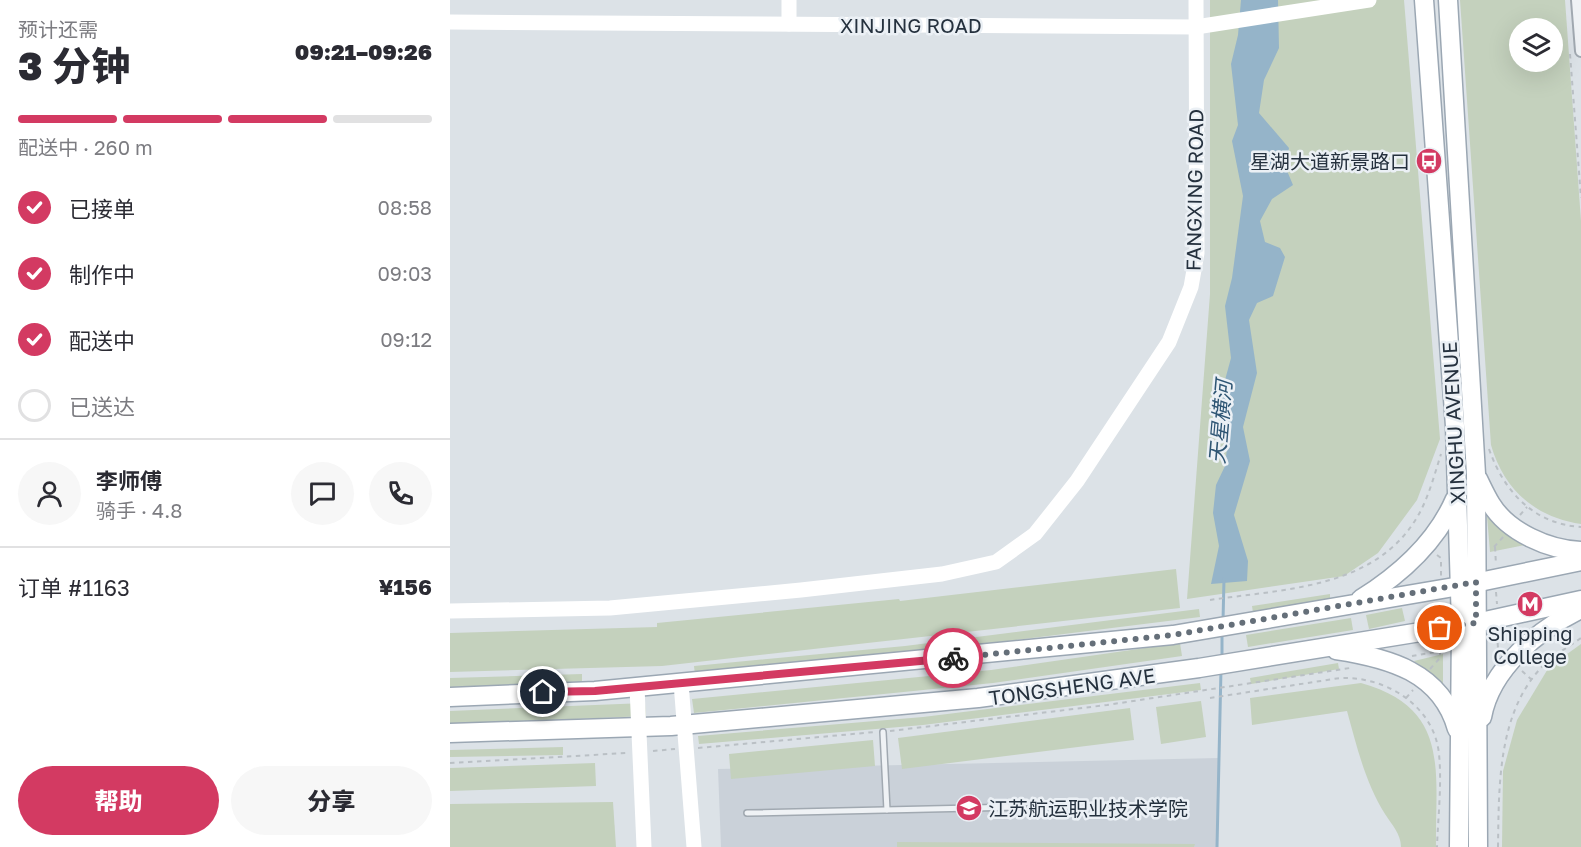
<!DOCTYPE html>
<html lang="zh">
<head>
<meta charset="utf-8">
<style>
  :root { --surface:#fff; --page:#f7f7f7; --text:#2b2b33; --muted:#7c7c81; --line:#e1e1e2; --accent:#d33a62 }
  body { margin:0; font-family:"Golos Text","Noto Sans SC",sans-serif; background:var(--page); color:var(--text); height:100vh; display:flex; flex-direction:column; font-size:22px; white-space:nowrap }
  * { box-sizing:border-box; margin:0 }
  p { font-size:20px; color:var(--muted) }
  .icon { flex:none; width:33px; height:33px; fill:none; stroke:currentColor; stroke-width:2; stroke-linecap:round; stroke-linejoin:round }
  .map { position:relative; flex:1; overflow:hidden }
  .sheet { display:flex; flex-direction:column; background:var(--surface); width:450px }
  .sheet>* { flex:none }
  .controls { position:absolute; left:1059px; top:18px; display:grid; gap:12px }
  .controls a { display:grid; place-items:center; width:54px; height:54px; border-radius:50%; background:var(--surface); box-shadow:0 6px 24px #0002; font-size:30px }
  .pin { position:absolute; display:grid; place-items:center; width:51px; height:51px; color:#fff; margin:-26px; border:3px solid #fff; border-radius:50%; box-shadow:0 2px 6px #0007 }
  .courier { position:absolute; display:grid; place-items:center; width:60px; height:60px; margin:-30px; border:4px solid #d33a62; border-radius:50%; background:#fff; color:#222; box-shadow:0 2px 8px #0007 }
  .summary em { font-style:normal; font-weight:800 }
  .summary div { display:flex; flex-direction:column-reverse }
  .summary { display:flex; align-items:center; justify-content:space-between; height:102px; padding:0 18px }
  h1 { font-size:39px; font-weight:800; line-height:45px }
  .bar { display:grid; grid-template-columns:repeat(4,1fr); gap:9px 6px; align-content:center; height:72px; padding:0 18px }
  .bar i { height:8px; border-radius:4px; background:var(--line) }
  .bar .on { background:var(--accent) }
  .bar p { grid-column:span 4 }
  .line { display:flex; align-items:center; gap:15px; padding:0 18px; border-top:2px solid var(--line) }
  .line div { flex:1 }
  .round { display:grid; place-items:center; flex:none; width:63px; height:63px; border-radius:32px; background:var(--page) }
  ol { padding:0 18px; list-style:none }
  li { display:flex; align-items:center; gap:18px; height:66px }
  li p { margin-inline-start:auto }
  li .icon { padding:6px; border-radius:50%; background:var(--accent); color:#fff; stroke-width:4 }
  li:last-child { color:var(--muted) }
  li i { width:33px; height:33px; border:3px solid var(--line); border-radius:50% }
  .cta { display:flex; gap:12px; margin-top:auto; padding:12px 18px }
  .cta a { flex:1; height:69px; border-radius:36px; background:var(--accent); color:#fff; font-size:24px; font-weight:800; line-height:69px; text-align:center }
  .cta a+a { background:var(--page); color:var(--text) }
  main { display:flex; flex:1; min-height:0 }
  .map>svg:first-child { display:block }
</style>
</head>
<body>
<main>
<section class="sheet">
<div class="summary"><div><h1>3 分钟</h1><p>预计还需</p></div><em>09:21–09:26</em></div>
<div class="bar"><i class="on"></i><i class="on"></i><i class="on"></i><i></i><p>配送中 · 260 m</p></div>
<ol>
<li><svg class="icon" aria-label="check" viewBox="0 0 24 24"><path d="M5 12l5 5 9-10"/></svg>已接单<p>08:58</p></li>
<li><svg class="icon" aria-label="check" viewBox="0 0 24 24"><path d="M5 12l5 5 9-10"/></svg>制作中<p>09:03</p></li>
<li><svg class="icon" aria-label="check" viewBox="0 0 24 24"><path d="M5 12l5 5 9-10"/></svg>配送中<p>09:12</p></li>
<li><i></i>已送达</li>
</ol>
<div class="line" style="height:108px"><a class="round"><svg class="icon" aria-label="person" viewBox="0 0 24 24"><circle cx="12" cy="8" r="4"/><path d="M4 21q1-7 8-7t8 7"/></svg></a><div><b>李师傅</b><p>骑手 · 4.8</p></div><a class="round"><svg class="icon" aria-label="chat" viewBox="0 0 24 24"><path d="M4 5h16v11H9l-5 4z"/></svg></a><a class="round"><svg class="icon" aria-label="phone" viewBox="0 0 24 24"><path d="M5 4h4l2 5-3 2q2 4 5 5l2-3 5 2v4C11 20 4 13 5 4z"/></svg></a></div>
<div class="line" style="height:78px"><div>订单 #1163</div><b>¥156</b></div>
<div class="cta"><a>帮助</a><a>分享</a></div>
</section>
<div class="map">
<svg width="1131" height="847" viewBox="0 0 1131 847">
  <rect width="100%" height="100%" fill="#dce2e7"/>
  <polygon fill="#cad1d9" points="769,758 767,847 271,847 268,769"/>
  <g fill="#c4d1bd" fill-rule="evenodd">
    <polygon points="760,0 954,0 990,439 967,500 928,553 894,576 737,599 760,294"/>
    <path d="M 1010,0 L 1115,0 L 1131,221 L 1131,524 C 1085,517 1054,490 1041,445 ZM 1070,28 L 1102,28 L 1102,62 L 1070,62 Z"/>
    <polygon points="1037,516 1075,545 1040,552"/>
    <polygon points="726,569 730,608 212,666 0,672 0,633 207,627 207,623 449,599 450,601"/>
    <polygon points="880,594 880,600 803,613 802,606"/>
    <polygon points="952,608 955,621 919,629 916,615"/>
    <polygon points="749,609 750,617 455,654 245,675 244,666 455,646"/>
    <polygon points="901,618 903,630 798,647 796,635"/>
    <polygon points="730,643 732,656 543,683 244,713 242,699 541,670"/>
    <polygon points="1131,644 1131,847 1052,847 1053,771 1067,720 1099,667"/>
    <polygon points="993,654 993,684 964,661"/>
    <polygon points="888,663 889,669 801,684 800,678"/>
    <polygon points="132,674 132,683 0,687 0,678"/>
    <polygon points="750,683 751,690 473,725 249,744 248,736 473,717"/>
    <path d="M 911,683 C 1001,708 985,771 986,847 L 951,847 C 951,834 942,825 935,814 C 915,782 907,747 897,711 L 802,725 L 800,698 Z"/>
    <polygon points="751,701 756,737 711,744 706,707"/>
    <polygon points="195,703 196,716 0,724 0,711"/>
    <polygon points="680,708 684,740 452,769 448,738"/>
    <polygon points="423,740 425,766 281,779 279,754"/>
    <polygon points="113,747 113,755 0,757 0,750"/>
    <polygon points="145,763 146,786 0,791 0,768"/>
    <polygon points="163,802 166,847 0,847 0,804"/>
    <polygon points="447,842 745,844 744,847 447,847"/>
  </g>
  <polygon fill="#95b4c9" points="791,0 828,0 829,48 814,80 809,113 839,148 835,166 843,185 822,199 810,221 815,242 830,248 835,257 823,296 807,303 799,320 807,373 793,427 800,461 784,515 798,561 797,581 761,584 769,546 763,513 766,485 775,466 777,448 770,426 772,391 781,358 775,306 782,278 793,196 782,141 788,125 781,64 788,35"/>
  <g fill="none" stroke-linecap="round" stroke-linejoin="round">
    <g stroke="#95b4c9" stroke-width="3">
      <polyline points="773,621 774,579"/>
      <polyline points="772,657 772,633"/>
      <polyline points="767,847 771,669"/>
    </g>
    <defs>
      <g id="lane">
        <polyline points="433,732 437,810"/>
        <polyline points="297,813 573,807"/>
      </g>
      <polyline id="street" points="1127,0 1131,51"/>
      <g id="primary">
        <polyline points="974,0 1005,426 1011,625 1009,847"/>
        <polyline points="998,0 1026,474 1028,847"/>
        <path d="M 1028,479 C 1032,487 1036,496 1041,504 C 1058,532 1099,550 1131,551"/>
        <path d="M 911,599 C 951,574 986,543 1005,499"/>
        <path d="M 886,650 C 939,658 991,672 1007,729"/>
        <polyline points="0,697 145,691 723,635 1010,586 1131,561"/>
        <path d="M 1032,717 C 1041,668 1089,629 1131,609"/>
        <polyline points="0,733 221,726 528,698 749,668 1026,623 1131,600"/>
      </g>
    </defs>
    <use href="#lane" stroke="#a1a9b1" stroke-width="8"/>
    <use href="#street" stroke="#a1a9b1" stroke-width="14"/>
    <use href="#primary" stroke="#9ba7b3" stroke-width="21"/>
    <g stroke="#bac0c5" stroke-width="2" stroke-dasharray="4.5 4.5" stroke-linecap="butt">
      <polyline points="1120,54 1131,198"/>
      <path d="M 1039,449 C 1054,492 1084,524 1131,527"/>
      <polyline points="1070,515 1077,507"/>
      <polyline points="1044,547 1054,536"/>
      <polyline points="1045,547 1046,565"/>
      <polyline points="987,555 991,558 991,577"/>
      <polyline points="1046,592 1047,604"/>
      <path d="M 760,600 C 833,589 923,589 966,519 C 978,500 984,476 991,454"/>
      <polyline points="990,616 990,603"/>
      <polyline points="1047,634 1048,648 1051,651"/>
      <polyline points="962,656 998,650"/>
      <polyline points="980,669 990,658 990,642"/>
      <polyline points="1072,671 1083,681"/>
      <path d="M 760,698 L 890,678 C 935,676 984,705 989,754 C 992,784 988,817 987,847"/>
      <polyline points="956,698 963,690"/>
      <polyline points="440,731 657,705 900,668"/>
      <polyline points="248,748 425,732"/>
      <polyline points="203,751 225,749"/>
      <polyline points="0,763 177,753"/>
      <path d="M 1048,847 C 1049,786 1047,708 1097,662 C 1107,653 1120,646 1131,638"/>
    </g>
    <use href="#lane" stroke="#eff2f5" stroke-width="5"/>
    <use href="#street" stroke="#eff2f5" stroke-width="10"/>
    <g stroke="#fff" stroke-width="15">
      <polyline points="0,22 746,27 919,0"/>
      <polyline points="339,24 339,0"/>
      <polyline points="0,611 160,608 351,590 492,574 546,562 585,534 627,481 719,342 741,287 747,253 746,0"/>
      <polyline points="231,683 244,847"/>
      <polyline points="187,687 194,847"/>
    </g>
    <use href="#primary" stroke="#fff" stroke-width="18"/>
  </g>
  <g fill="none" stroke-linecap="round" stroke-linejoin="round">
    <polyline stroke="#656f79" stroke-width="6" stroke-dasharray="0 10.8" points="503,658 723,635 1026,582 1026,623 990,628"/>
    <polyline stroke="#d33a62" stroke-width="8" points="93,692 145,691 503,658"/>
  </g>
  <defs>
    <symbol id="bus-disc" viewBox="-11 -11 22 22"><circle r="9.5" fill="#d33a62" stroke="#ebf0f5"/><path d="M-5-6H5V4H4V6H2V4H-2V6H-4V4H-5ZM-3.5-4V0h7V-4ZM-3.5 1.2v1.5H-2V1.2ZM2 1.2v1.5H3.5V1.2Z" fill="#fff"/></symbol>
    <symbol id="metro-disc" viewBox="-11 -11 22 22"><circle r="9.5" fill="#d33a62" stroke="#ebf0f5"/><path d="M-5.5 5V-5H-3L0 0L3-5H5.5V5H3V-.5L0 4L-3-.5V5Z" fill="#fff"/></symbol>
    <symbol id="university-disc" viewBox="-11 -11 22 22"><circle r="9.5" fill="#d33a62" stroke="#ebf0f5"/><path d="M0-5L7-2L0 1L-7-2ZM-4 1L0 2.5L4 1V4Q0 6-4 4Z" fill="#fff"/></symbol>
  </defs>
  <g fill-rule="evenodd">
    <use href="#bus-disc" x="964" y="146" width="30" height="30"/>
    <use href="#metro-disc" x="1065" y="589" width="30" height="30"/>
    <use href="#university-disc" x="504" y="793" width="30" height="30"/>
  </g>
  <g text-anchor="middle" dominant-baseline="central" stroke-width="5" stroke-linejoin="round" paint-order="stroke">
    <g font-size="20" fill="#25313e" stroke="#ebf0f5">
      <text x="461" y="25">XINJING ROAD</text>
      <text transform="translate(744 190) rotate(-89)">FANGXING ROAD</text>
      <text transform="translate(1003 423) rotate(-93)">XINGHU AVENUE</text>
      <text transform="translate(622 686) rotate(-8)">TONGSHENG AVE</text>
    </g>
    <g font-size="20" fill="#25313e" stroke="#ebf0f5" text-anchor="end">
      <text x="960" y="161">星湖大道新景路口</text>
      <text x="1080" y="633" text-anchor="middle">Shipping<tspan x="1080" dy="23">College</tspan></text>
      <text x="538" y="808" text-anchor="start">江苏航运职业技术学院</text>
    </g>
    <g font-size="21" font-style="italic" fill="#2e5573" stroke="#ebf0f5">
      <text transform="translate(770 422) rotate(-85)">天星横河</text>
    </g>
  </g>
</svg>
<div class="controls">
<a><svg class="icon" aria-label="layers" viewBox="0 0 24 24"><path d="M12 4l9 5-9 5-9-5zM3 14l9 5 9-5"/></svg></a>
</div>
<div class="pin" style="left:990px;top:628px;background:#ea580c"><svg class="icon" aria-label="bag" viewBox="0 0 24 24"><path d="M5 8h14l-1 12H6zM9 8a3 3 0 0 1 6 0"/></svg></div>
<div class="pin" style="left:93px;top:692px;background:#1f2937"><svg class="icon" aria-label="home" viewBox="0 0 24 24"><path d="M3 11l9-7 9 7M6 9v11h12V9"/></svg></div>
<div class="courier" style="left:503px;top:658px"><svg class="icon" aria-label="bike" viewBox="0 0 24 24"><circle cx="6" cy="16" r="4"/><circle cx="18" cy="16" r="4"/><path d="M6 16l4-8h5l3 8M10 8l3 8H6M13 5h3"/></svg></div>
</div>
</main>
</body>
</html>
